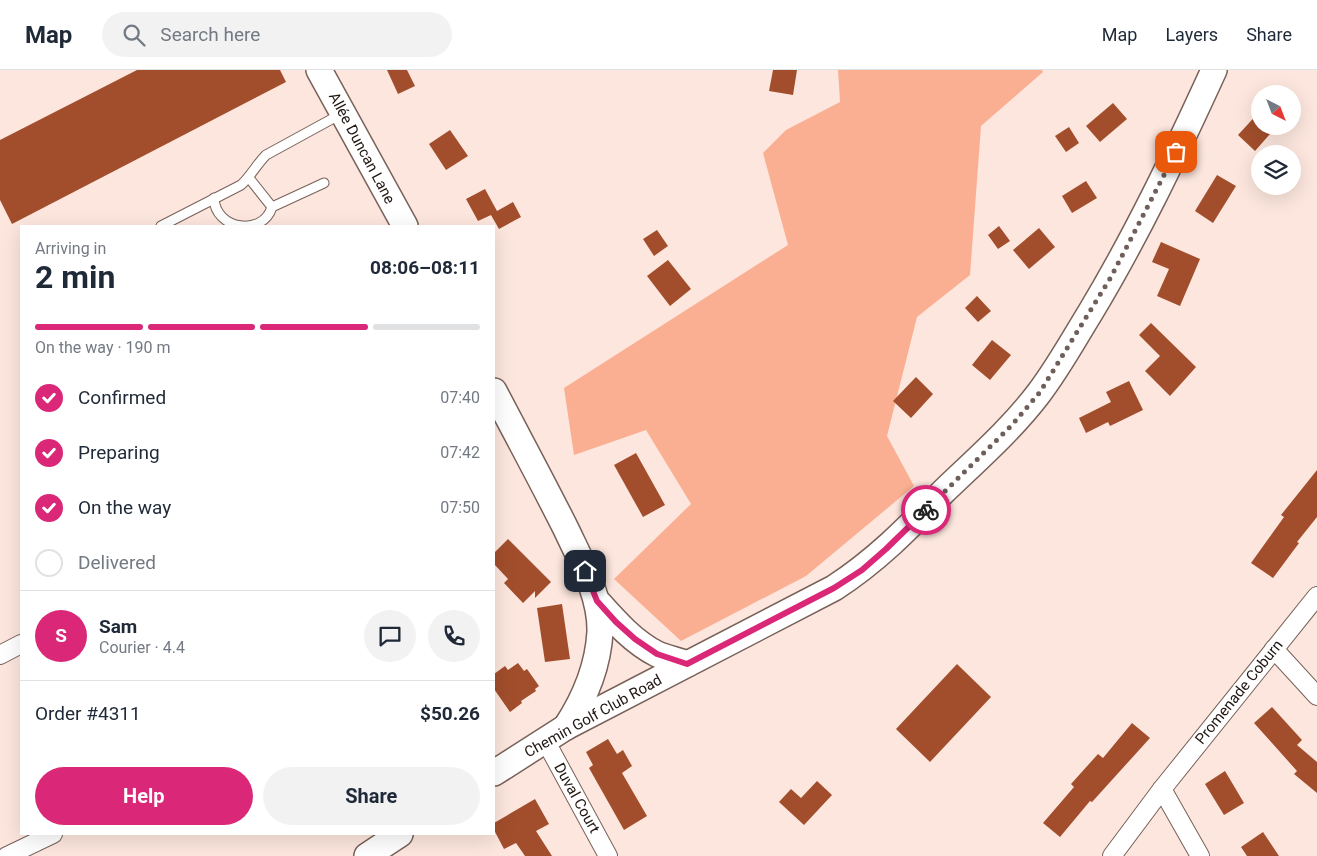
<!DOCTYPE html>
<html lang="en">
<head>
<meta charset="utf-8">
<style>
  :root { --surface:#fff; --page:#f2f2f3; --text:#1f2937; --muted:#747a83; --line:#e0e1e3; --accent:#db2777 }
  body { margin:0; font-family:Roboto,sans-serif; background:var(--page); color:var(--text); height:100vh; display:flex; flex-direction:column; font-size:19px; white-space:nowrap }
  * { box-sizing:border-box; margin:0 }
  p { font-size:16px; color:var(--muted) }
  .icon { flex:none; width:28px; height:28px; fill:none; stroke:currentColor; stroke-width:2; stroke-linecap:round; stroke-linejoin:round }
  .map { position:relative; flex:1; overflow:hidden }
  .panel { position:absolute; left:20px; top:155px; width:475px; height:610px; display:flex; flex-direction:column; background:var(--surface); border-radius:0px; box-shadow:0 5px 20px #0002 }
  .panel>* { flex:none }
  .needle { width:32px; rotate:138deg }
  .controls { position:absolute; left:1251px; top:15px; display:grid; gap:10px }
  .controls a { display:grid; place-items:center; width:50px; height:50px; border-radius:50%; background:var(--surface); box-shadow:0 5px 20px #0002; font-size:25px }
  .pin { position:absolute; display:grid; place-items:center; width:42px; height:42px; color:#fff; margin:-21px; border-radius:10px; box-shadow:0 2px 8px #0006 }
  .courier { position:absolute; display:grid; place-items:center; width:50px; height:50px; margin:-25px; border:4px solid #db2777; border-radius:50%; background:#fff; color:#222; box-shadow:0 1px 6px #0007 }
  .headline em { font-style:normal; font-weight:700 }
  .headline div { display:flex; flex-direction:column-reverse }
  .headline { display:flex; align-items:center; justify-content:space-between; height:85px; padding:0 15px }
  h1 { font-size:32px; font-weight:700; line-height:38px }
  .bar { display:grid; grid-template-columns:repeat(4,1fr); gap:8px 5px; align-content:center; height:60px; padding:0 15px }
  .bar i { height:6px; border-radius:4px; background:var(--line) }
  .bar .on { background:var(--accent) }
  .bar p { grid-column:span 4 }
  .line { display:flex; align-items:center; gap:12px; padding:0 15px; border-top:1px solid var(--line) }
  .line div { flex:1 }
  .round { display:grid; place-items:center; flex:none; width:52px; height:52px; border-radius:26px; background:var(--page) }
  ol { padding:0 15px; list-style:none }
  li { display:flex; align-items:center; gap:15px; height:55px }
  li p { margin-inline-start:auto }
  li .icon { padding:5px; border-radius:50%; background:var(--accent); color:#fff; stroke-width:4 }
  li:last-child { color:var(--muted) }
  li i { width:28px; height:28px; border:2px solid var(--line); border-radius:50% }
  .button { display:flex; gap:10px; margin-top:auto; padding:10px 15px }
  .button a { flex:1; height:58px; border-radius:30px; background:var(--accent); color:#fff; font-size:20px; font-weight:700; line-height:58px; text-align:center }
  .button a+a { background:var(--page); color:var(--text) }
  header { display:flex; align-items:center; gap:30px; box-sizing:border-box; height:70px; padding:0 25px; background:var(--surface); border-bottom:1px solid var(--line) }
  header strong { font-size:24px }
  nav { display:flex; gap:28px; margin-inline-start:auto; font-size:18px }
  .search { width:350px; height:45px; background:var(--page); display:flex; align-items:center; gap:12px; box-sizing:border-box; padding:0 18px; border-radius:28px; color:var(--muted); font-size:19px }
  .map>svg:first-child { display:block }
</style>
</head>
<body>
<header>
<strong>Map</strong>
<div class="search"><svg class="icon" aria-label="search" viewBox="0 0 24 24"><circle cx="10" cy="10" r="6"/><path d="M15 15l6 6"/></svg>Search here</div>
<nav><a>Map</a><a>Layers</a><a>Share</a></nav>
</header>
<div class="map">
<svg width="1317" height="786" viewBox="0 0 1317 786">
  <rect width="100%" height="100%" fill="#fce6dd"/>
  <polygon fill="#fbaf92" points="838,0 1042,0 1043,2 981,56 970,205 917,247 887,366 914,416 806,506 681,571 614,509 691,434 646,360 574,385 564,318 788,175 763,83 786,60 840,32"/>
  <g fill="#a24e2c">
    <polygon points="137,0 280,0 286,12 12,154 0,130 0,70"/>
    <polygon points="387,0 407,0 415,16 398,24"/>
    <polygon points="773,0 797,0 793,25 769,21"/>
    <polygon points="1113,33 1127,49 1100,72 1086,56"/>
    <polygon points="1260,41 1260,56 1277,56 1255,81 1238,65"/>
    <polygon points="1069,57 1079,73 1066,82 1055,66"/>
    <polygon points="450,60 468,86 446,100 429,74"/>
    <polygon points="1217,105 1236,116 1213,153 1195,141"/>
    <polygon points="1086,111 1097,128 1072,143 1062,126"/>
    <polygon points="485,119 497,141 513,132 521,147 499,159 491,145 478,151 466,129"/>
    <polygon points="999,156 1010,171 998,179 988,165"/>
    <polygon points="1039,158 1055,177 1029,199 1013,180"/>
    <polygon points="657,160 668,176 654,186 643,169"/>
    <polygon points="1161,172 1200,189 1180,236 1157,226 1169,199 1152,192"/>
    <polygon points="668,190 691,219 670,236 647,206"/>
    <polygon points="977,226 991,241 978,252 965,238"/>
    <polygon points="1151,253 1196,297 1170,326 1145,301 1160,286 1139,265"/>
    <polygon points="992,270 1011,285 990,310 972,295"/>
    <polygon points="916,307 933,324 911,348 893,331"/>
    <polygon points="1129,311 1143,340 1110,356 1108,352 1086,363 1079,348 1111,332 1106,322"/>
    <polygon points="636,383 665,435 643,447 614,395"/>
    <polygon points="1317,400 1317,447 1297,472 1299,473 1273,508 1251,493 1284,447 1281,445"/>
    <polygon points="508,469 551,512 535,528 535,521 523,533 504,513 508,509 494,494 494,483"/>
    <polygon points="562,534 570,589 545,592 537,538"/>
    <polygon points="518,593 524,601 527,599 539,616 535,619 536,621 521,631 522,633 510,642 494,619 494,604 505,596 508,600"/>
    <polygon points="957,594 991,627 930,692 896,659"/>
    <polygon points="1272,637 1302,670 1297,675 1317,692 1317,723 1294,704 1297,701 1254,653"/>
    <polygon points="1132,653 1150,668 1092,732 1090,731 1060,767 1043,753 1074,717 1071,714 1098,684 1103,688"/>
    <polygon points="608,669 617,684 623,680 632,696 622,703 647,746 624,760 589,698 593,695 586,682"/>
    <polygon points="1225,701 1244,733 1224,745 1205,714"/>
    <polygon points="817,711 832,725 804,755 779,732 791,719 801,728"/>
    <polygon points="535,729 549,754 536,761 552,786 525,786 516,773 504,779 494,760 494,753"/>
    <polygon points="1263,762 1279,786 1247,786 1241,777"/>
  </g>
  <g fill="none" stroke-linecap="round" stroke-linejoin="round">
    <defs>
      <g id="lane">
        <polyline points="249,108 272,137 324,113"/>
        <path d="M 214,128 C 215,160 263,167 272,137"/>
        <path d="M 161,156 L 241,115 C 251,106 256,95 266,85 L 341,44"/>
      </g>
      <g id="street">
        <polyline points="1274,579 1317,626"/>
        <polyline points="0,585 21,574"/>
        <polyline points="545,670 608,786"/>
        <polyline points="1162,719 1200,786"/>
        <polyline points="7,786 53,764"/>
        <polyline points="1112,786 1162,719 1317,526"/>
      </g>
      <g id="secondary">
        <polyline points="319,0 405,156"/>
        <path d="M 494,321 C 518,367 543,413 566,459 C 581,491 601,526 600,562 C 598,598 585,628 566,657"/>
        <path d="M 597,531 C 614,550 633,572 657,584 C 666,588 677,590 687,594"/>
        <path d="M 494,703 L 566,657 L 834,518 C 877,490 907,459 942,423 C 975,391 1011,360 1039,323 C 1058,298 1074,269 1090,243 C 1137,165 1176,83 1214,0"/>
        <polyline points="367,786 400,764"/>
      </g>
    </defs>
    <use href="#lane" stroke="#786158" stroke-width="11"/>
    <use href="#street" stroke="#786158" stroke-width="20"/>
    <use href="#secondary" stroke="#786158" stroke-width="28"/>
    <use href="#lane" stroke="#fff" stroke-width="9"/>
    <use href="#street" stroke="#fff" stroke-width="18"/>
    <use href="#secondary" stroke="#fff" stroke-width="25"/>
  </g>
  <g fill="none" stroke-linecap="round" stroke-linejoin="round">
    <polyline stroke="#6e5f5a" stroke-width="5" stroke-dasharray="0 9" points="926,440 1012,355 1040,322 1111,207 1176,82"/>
    <polyline stroke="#db2777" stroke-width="6" points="585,501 597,531 616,552 635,569 657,584 687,594 834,518 862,500 886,479 926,440"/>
  </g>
  <g text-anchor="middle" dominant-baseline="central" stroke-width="4" stroke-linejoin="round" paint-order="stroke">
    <g font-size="15" fill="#211713" stroke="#fff">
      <text transform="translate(362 78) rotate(62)">Allée Duncan Lane</text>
      <text transform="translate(1239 622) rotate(-51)">Promenade Coburn</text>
      <text transform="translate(593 646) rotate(-29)">Chemin Golf Club Road</text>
      <text transform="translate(577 728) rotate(61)">Duval Court</text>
    </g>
  </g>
</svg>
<div class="controls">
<a><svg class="needle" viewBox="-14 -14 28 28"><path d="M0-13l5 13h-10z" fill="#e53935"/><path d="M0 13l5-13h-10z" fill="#747a83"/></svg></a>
<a><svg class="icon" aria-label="layers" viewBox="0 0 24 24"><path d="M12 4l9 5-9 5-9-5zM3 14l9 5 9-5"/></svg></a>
</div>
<div class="pin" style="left:1176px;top:82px;background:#ea580c"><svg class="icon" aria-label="bag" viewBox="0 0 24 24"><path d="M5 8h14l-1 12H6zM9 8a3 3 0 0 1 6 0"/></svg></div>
<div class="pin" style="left:585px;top:501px;background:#1f2937"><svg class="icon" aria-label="home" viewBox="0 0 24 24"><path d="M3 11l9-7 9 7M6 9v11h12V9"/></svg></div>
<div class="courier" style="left:926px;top:440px"><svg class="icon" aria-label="bike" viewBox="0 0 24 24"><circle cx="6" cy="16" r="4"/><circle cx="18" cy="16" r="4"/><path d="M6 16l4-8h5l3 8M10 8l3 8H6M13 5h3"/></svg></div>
<section class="panel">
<div class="headline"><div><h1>2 min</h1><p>Arriving in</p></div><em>08:06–08:11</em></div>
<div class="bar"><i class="on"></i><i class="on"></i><i class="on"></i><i></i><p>On the way · 190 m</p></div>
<ol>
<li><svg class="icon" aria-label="check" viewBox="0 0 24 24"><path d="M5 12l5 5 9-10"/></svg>Confirmed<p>07:40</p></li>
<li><svg class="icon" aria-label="check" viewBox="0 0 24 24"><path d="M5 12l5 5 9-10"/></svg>Preparing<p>07:42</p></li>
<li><svg class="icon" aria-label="check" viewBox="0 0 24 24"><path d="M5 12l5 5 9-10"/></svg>On the way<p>07:50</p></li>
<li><i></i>Delivered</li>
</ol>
<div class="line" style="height:90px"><b class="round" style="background:var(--accent);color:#fff">S</b><div><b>Sam</b><p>Courier · 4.4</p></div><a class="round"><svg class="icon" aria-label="chat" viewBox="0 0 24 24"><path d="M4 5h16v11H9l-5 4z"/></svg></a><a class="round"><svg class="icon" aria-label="phone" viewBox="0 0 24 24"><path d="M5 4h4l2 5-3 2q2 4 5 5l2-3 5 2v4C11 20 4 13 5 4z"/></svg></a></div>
<div class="line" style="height:65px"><div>Order #4311</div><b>$50.26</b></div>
<div class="button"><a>Help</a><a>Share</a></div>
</section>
</div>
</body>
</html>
